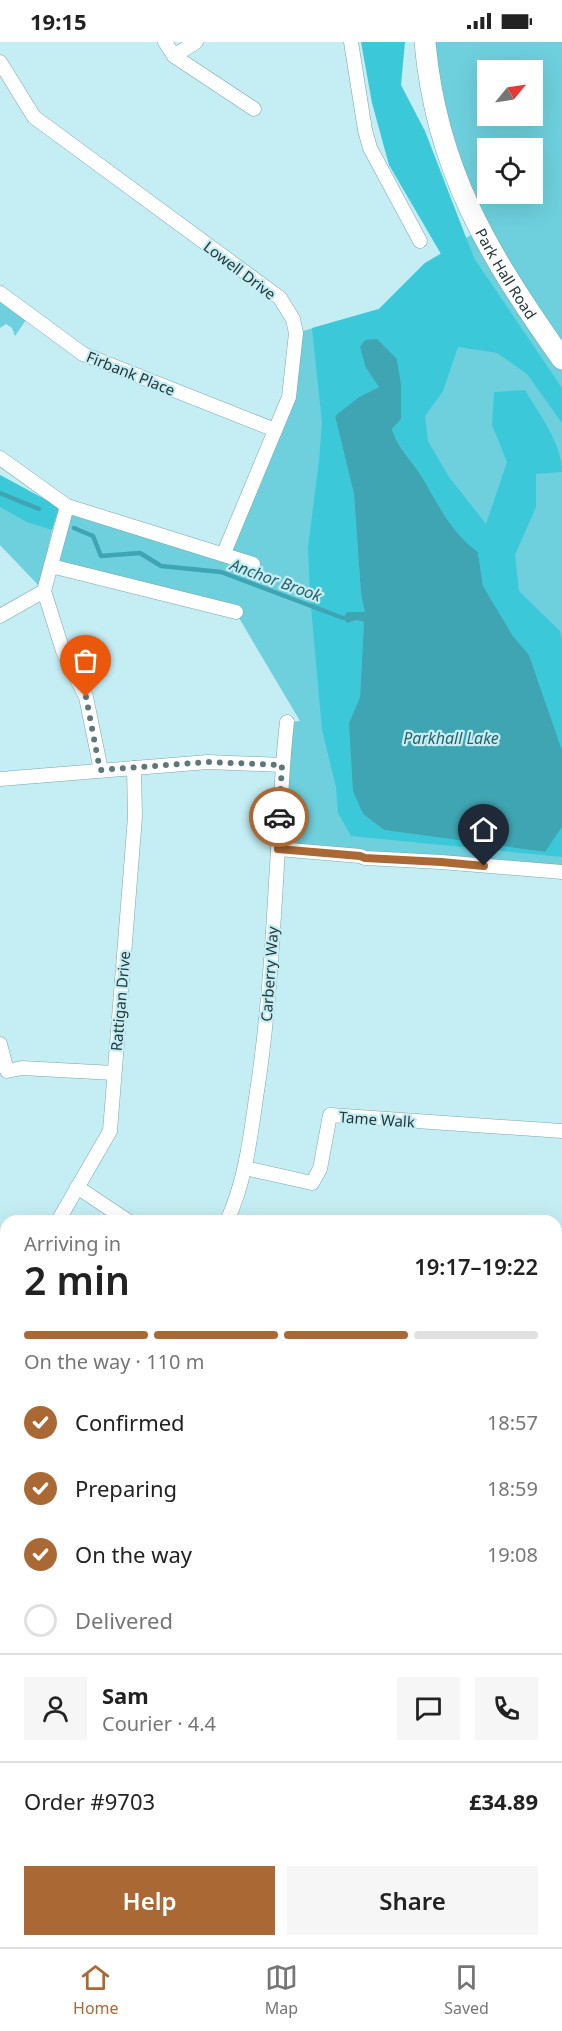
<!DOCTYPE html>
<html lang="en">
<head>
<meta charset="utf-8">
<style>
  :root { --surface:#fff; --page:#f6f6f6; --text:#222; --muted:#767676; --line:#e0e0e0; --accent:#aa6834 }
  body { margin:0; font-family:"Noto Sans",sans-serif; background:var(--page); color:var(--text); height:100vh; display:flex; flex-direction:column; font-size:22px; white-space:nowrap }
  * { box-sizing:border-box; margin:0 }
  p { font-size:20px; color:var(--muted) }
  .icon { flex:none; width:33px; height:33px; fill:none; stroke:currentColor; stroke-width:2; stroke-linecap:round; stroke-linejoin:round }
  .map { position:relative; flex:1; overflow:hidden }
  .details { position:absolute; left:0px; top:1173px; width:562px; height:732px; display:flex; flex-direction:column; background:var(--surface); border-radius:18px 18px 0 0; box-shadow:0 6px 24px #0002 }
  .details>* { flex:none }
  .needle { width:39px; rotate:60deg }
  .buttons { position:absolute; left:477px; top:18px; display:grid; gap:12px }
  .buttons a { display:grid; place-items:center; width:66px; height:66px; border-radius:0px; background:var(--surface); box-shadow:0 6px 24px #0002; font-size:30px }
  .pin { position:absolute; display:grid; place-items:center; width:51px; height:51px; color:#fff; margin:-62px -26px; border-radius:50% 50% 50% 0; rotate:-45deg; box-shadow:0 0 6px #0007 }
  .pin .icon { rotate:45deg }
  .courier { position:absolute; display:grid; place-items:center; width:60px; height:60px; margin:-30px; border:4px solid #aa6834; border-radius:50%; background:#fff; color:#222; box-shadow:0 2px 8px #0007 }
  .overview em { font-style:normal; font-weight:600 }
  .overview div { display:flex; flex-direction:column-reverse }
  .overview { display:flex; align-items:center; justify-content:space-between; height:102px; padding:0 24px }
  h1 { font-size:39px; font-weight:600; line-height:45px }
  .bar { display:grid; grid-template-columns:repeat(4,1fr); gap:9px 6px; align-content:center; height:72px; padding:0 24px }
  .bar i { height:8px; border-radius:4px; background:var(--line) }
  .bar .active { background:var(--accent) }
  .bar p { grid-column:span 4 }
  .line { display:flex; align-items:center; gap:15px; padding:0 24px; border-top:2px solid var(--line) }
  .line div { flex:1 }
  .round { display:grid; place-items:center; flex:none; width:63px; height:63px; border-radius:0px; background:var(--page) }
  ol { padding:0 24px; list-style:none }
  li { display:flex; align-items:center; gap:18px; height:66px }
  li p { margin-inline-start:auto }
  li .icon { padding:6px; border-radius:50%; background:var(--accent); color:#fff; stroke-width:4 }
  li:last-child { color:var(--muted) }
  li i { width:33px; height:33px; border:3px solid var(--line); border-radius:50% }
  .action { display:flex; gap:12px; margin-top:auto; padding:12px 24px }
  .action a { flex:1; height:69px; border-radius:0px; background:var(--accent); color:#fff; font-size:24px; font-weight:600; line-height:69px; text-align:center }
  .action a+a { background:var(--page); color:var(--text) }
  .status { display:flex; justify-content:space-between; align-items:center; height:42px; padding:0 30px; background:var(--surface); direction:ltr }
  .status svg { height:16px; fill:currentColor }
  .dock { display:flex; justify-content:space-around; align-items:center; height:84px; border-top:2px solid var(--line); background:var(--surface); font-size:16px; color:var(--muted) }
  .dock a { display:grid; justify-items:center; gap:3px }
  .dock .active { color:var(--accent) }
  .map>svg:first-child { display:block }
</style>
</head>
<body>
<div class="status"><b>19:15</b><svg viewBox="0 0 49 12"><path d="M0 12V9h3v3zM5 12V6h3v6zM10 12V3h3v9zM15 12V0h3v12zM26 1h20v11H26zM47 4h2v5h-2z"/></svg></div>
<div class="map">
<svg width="562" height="1905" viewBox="0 0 562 1905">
  <rect width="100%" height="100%" fill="#c4eef4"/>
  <g fill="#6ed0dd" fill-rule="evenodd">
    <path d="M 434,0 L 562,0 L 562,301 L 528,255 L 482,171 L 457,114 L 442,60 ZM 488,28 L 532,28 L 532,74 L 488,74 ZM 488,106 L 532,106 L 532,152 L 488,152 Z"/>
    <polygon points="479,188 562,317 562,830 278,807 291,680 300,679 236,571 51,524 67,464 224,512 289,355 296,291 379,267 425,221"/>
    <polygon points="0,257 26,278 15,294 12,286 6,282 0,286"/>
    <polygon points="0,433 59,465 52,488 40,545 0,503"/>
  </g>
  <g fill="#3bc9d9">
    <path d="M 361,0 L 405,0 L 401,43 L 425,89 L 474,216 L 562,346 L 562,381 L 527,332 L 497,311 L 458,305 L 443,349 L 425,374 L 428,399 L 449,435 L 486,482 L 507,420 L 492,383 L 494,350 L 525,348 C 539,372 562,401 562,430 L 536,432 L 536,465 L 515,513 L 519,549 L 560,589 L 562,598 L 562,708 L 529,613 L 513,594 L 483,544 L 478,510 C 451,491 438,462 422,435 C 412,419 398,405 392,387 L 401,377 L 401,342 L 397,317 L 366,326 L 379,345 L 359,355 L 335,374 L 354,452 L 361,552 L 366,570 L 356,578 L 364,580 L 360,655 L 349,681 L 363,772 L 384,788 L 544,810 L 562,785 L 562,815 L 351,794 L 338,771 L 336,745 L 322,688 L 310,553 L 308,505 L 319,419 L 322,381 L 312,286 L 379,267 L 425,221 L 441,212 L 389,123 L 372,61 Z"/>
    <polygon points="0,433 59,465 52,488 27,480 0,465"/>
  </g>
  <path fill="#3fa5b2" d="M 377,297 L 397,317 L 401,342 L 401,377 L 392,387 C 397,405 412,419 422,435 C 438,462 451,491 478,510 L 483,544 L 513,594 L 529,613 L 562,708 L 562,785 L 545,810 L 384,788 L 363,772 L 353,749 L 349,681 L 360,655 L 364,580 L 356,578 L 347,581 L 343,576 L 347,570 L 365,570 L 361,552 L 354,452 L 335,374 L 359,355 L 379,345 L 366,326 L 360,305 L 365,298 Z"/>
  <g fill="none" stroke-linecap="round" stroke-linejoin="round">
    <g stroke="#3fa5b2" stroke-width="4.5">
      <polyline points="0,451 39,467"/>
      <polyline points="74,486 93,494 101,514 140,511 161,524 221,530 343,576"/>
    </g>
    <defs>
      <g id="street">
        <polyline points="165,0 174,14 254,67"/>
        <polyline points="351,0 365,88 370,106 420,199"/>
        <polyline points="174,14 196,0"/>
        <polyline points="0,20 34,75 280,256 293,277 296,291 289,355 224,511"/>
        <polyline points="0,251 83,312 275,388"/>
        <polyline points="0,416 67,464 253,522"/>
        <polyline points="67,464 44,549 63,609 86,655 101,728"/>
        <polyline points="51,524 236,570"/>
        <polyline points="0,574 44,549"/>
        <polyline points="0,737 208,720 282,723"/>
        <polyline points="278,807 360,814 365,816 441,820 562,830"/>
        <polyline points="0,1002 7,1029 22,1026 114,1031"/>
        <polyline points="245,1126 312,1141 320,1127 330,1073 562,1089"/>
        <polyline points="77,1145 128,1179"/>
        <polyline points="58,1179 110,1089 135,775 134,726"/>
        <path d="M 227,1179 C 245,1140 250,1098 256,1056 C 269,974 273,890 278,807 C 281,764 282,722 287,680"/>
        <polyline points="0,1541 6,1535"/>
        <polyline points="0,1753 6,1749"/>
        <polyline points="359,1899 361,1905"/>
      </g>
      <polyline id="secondary" points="0,1386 6,1394"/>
      <g id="primary">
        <path id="s1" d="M 425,0 C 436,128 490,215 562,317"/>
      </g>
      <g id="highway">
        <polyline points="556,1789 562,1787"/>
        <polyline points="186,1905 203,1899"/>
      </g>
    </defs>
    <use href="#street" stroke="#7ca5aa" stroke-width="15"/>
    <use href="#secondary" stroke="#7ca5aa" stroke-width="20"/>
    <use href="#primary" stroke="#7ca5aa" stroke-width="22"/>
    <use href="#highway" stroke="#7ca5aa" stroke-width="26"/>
    <use href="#street" stroke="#fff" stroke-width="14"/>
    <use href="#secondary" stroke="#fff" stroke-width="18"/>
    <use href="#primary" stroke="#fff" stroke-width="21"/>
    <use href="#highway" stroke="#fff" stroke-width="24"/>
  </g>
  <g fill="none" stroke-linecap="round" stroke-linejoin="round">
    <polyline stroke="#5d777a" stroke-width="6" stroke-dasharray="0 10.8" points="86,655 100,728 208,720 282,723 279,775"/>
    <polyline stroke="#aa6834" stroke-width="8" points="279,775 278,807 360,814 365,816 441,820 484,824"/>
  </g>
  <g text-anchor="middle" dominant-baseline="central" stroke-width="4.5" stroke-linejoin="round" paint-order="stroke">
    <g font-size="15" fill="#263739" stroke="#c4eef4">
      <text transform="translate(240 228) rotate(37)">Lowell Drive</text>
      <text stroke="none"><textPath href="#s1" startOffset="248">Park Hall Road</textPath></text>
      <text transform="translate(131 331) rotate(22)">Firbank Place</text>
      <text transform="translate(269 932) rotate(-86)">Carberry Way</text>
      <text transform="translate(120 959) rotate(-85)">Rattigan Drive</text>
      <text transform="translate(377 1077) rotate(4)">Tame Walk</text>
    </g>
    <g font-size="16" font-style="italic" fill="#286067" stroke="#c4eef4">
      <text transform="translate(276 538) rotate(20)">Anchor Brook</text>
      <text x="451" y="696">Parkhall Lake</text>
    </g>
  </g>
</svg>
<div class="buttons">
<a><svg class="needle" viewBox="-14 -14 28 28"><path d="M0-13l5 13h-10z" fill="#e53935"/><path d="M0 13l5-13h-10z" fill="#767676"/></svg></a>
<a><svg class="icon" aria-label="locate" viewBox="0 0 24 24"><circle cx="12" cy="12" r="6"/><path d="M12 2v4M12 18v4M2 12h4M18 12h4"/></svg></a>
</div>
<div class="pin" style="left:86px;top:655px;background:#ea580c"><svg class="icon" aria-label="bag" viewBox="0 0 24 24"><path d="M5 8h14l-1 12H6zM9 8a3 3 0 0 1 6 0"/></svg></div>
<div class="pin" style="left:484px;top:824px;background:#1f2937"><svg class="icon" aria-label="home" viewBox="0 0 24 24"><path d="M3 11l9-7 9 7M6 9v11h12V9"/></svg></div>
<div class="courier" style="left:279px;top:775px"><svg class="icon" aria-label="car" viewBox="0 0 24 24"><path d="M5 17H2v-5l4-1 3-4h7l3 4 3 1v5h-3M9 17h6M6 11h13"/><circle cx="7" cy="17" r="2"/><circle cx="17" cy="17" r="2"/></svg></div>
<section class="details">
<div class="overview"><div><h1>2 min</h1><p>Arriving in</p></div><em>19:17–19:22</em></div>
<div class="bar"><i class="active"></i><i class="active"></i><i class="active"></i><i></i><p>On the way · 110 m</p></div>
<ol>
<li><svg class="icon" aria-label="check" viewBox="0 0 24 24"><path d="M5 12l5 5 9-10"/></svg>Confirmed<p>18:57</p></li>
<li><svg class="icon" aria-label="check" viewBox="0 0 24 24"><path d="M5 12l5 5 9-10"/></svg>Preparing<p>18:59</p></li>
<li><svg class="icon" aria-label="check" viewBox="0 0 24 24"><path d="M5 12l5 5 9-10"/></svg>On the way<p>19:08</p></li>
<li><i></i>Delivered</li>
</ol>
<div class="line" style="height:108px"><a class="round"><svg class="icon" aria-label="person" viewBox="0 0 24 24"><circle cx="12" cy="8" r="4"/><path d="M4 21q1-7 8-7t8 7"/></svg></a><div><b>Sam</b><p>Courier · 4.4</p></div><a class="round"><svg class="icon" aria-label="chat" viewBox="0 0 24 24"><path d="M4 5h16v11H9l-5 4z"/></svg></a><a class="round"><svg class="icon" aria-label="phone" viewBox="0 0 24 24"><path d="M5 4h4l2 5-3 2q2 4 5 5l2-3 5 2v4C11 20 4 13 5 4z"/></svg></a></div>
<div class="line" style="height:78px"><div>Order #9703</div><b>£34.89</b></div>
<div class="action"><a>Help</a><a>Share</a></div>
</section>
</div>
<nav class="dock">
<a class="active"><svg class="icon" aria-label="home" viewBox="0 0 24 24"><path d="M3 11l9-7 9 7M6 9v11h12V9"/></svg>Home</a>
<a><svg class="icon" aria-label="map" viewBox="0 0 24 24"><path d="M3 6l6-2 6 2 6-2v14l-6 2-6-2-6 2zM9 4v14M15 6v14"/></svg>Map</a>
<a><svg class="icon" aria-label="saved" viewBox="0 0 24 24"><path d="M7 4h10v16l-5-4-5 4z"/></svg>Saved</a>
</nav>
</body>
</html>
